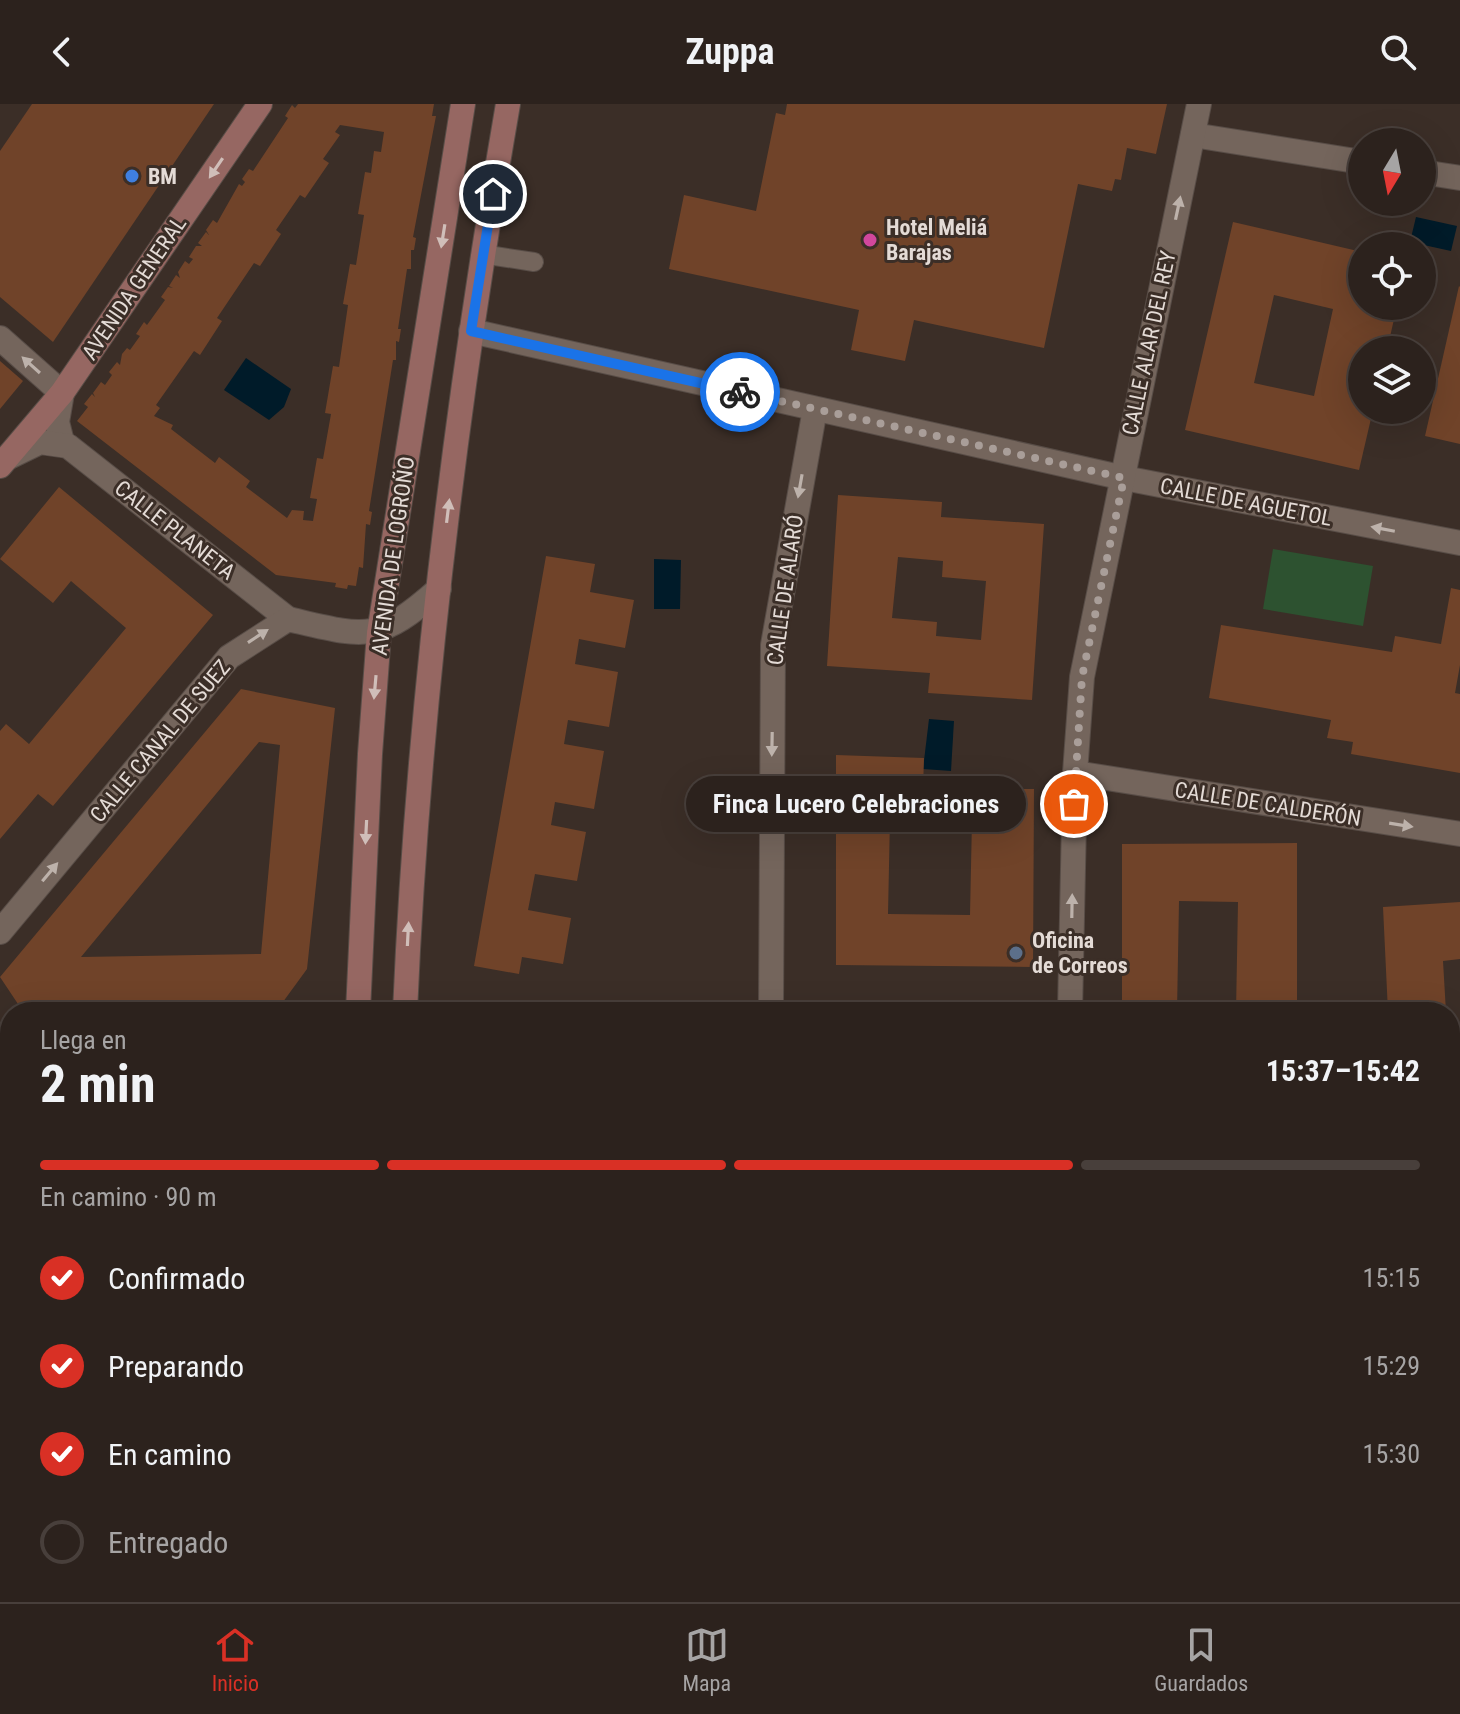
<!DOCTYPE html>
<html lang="es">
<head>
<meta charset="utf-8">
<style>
  :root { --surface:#2c221d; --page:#382f2a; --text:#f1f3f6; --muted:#a6a4a4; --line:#483f3b; --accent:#d93025 }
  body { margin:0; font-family:"Roboto Condensed",sans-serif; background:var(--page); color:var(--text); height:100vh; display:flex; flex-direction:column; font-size:30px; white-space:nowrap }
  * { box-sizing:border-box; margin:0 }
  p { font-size:26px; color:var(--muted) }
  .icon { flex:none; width:44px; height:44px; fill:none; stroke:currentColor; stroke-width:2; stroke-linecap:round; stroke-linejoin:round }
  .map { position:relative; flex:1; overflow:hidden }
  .details { position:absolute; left:0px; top:898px; width:1460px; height:600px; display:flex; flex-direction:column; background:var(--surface); border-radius:32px 32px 0 0; box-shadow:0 8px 32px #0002,0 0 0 2px var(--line) }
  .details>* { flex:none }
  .needle { width:52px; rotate:190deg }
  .tools { position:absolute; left:1348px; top:24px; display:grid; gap:16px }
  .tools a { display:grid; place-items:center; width:88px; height:88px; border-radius:50%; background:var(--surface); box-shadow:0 8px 32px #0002,0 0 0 2px var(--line); font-size:40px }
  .pin { position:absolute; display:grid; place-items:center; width:68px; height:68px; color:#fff; margin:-34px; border:4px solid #fff; border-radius:50%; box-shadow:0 2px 8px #0007 }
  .courier { position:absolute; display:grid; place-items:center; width:80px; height:80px; margin:-40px; border:6px solid #1a73e8; border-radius:50%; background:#fff; color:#222; box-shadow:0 2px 10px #0007 }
  .bubble { position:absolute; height:56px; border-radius:28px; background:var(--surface); box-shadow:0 8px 32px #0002,0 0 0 2px var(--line); font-size:26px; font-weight:700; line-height:56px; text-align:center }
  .summary em { font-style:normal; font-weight:700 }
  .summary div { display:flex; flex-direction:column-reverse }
  .summary { display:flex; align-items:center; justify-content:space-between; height:136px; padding:0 40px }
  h1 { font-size:52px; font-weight:700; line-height:60px }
  .bar { display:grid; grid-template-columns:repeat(4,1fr); gap:12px 8px; align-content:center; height:96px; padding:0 40px }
  .bar i { height:10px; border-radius:6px; background:var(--line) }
  .bar .on { background:var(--accent) }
  .bar p { grid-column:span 4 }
  ol { padding:0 40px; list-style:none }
  li { display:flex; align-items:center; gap:24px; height:88px }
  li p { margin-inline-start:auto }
  li .icon { padding:8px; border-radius:50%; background:var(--accent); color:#fff; stroke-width:4 }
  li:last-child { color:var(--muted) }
  li i { width:44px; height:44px; border:4px solid var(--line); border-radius:50% }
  header { display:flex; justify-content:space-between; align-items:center; height:104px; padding:0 40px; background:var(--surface); font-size:36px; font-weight:700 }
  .menu { display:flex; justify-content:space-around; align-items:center; height:112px; border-top:2px solid var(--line); background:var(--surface); font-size:22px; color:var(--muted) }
  .menu a { display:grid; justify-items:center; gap:4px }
  .menu .on { color:var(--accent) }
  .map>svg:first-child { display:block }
</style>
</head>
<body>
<header><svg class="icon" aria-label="back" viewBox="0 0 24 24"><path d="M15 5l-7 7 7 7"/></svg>Zuppa<svg class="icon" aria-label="search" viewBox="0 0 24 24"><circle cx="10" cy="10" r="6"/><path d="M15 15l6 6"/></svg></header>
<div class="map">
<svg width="1460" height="1498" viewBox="0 0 1460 1498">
  <rect width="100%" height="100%" fill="#3b2e27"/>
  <g fill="#2d5230">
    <polygon points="1273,445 1373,462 1363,522 1263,505"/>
    <polygon points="1460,1348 1460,1437 1450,1438 1450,1350"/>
  </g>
  <g fill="#001b29">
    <polygon points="1416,113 1457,122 1451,147 1410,138"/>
    <polygon points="246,254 291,285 284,303 269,316 224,286"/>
    <polygon points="654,455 681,456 680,505 654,505"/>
    <polygon points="929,615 954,617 951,667 923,665"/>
  </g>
  <g fill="#704329" fill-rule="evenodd">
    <polygon points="32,0 214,0 53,238 0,193 0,47"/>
    <path d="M 298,0 L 434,0 L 432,12 L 436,12 L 413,133 L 416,134 L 414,146 L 411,146 L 411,165 L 407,165 L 398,225 L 401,225 L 399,238 L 396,237 L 396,256 L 393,256 L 369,407 L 372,408 L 370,421 L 366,420 L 363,464 L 359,463 L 356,482 L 348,481 L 347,485 L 335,483 L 336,479 L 276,471 L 77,317 L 88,303 L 84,300 L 92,290 L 95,293 L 93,289 L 101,278 L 105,281 L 112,271 L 109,268 L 117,258 L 120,261 L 122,250 L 127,244 L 130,246 L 140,232 L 136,230 L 144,218 L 147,221 L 165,196 L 161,193 L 168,183 L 173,184 L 169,182 L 176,171 L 180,174 L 178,168 L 185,157 L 189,160 L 193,155 L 189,153 L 196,142 L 202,142 L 198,139 L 206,128 L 209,131 L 206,126 L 213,116 L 217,119 L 239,80 L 242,82 L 245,78 L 242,75 L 249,65 L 253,67 L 288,14 L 285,12 L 292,1 L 295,4 ZM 340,21 L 384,28 L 381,48 L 374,47 L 371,69 L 365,68 L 358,110 L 364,111 L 356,161 L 350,160 L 343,200 L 348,201 L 339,263 L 333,262 L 325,309 L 331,310 L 323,355 L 317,354 L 310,394 L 317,395 L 313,417 L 303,416 L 304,407 L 292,406 L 287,414 L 246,383 L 250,377 L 219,353 L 215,359 L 171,325 L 173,321 L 154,312 L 160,304 L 156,301 L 194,247 L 200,251 L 222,217 L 217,214 L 254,159 L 260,162 L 281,130 L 276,126 L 300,91 L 305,94 L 329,59 L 323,55 L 340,31 L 335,28 Z"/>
    <polygon points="787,0 1167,0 1156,50 1127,44 1121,76 1115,75 1112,87 1078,80 1044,244 914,216 905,257 851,246 859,206 669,165 684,91 756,107 776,9 785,11"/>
    <path d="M 1233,118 L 1362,148 L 1362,202 L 1397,202 L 1387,246 L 1362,246 L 1362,306 L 1373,306 L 1359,366 L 1185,326 ZM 1274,191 L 1333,205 L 1314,292 L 1254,279 Z"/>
    <polygon points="1459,182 1460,183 1460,340 1425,332"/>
    <polygon points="0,257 23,277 0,305"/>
    <polygon points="59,383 213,511 53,702 38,690 0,735 0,627 6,620 29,640 126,524 71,477 53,499 0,455"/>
    <path d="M 838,391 L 942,398 L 941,413 L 1044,420 L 1032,596 L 928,589 L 930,569 L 827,562 ZM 898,453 L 943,457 L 942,473 L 986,477 L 981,536 L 936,532 L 937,518 L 892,514 Z"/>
    <polygon points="546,452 595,460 590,488 634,496 625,544 579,535 575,560 618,568 609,623 568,616 564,640 604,647 594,705 555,698 551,721 586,728 577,777 535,770 528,806 571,814 563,860 522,853 519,870 474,862"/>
    <polygon points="1451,484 1460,486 1460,561 1455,589 1460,590 1460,669 1351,650 1353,638 1327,634 1331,616 1209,594 1221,521 1392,548 1395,532 1441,540"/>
    <path d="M 241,585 L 335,604 L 307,865 L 280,902 L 18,900 L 0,873 ZM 259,638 L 280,641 L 261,850 L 81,853 Z"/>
    <path d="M 836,651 L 924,654 L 923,685 L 1034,685 L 1033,863 L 836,861 ZM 890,714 L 972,715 L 970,811 L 888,810 Z"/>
    <polygon points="1297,739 1297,908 1236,908 1238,798 1179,797 1177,908 1122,908 1122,740"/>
    <polygon points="1460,798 1460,855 1443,857 1446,908 1388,908 1383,803"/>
    <polygon points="1460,948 1460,1010 1450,1011 1450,949"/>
    <rect x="0" y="1072" width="10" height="381"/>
    <polygon points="1460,1100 1460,1149 1450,1150 1450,1102"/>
    <polygon points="1460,1173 1460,1223 1450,1230 1450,1174"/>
  </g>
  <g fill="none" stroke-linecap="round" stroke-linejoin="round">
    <defs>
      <polyline id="lane" points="482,150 534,158"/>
      <g id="street">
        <polyline points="1193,31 1362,58"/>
        <polyline points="1422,68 1460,74"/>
        <polyline points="471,227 1124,374 1460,439"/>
        <polyline points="0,234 62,289 57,318 62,338"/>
        <polyline points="5,355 40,338 68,342 288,515"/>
        <polyline points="1075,669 1460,730"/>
        <path d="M 0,828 L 229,553 L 288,515 C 365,533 377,540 439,485"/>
        <polyline points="771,908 773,541 815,305"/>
        <polyline points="1070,908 1075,669 1082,573 1199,0"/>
        <polyline points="0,931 10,931"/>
        <polyline points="1450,1067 1460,1066"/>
        <polyline points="1450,1273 1460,1266"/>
        <polyline points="0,1482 10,1482"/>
        <polyline points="387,1488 446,1488"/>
        <polyline points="636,1488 636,1498"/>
        <polyline points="1069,1488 1069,1498"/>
        <polyline points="1205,1488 1213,1498"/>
      </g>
      <g id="secondary">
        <polyline points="0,362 62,289 260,0"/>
        <polyline points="358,908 370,650 379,529 463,0"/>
        <path d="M 405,908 C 418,603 456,300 508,0"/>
        <polyline points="365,1488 365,1498"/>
        <polyline points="413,1498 413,1488"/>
      </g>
    </defs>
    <use href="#lane" stroke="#584d47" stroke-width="20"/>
    <use href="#street" stroke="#584d47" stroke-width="26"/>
    <use href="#secondary" stroke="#584d47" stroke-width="26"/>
    <use href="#lane" stroke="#74655c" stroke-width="18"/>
    <use href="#street" stroke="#74655c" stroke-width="24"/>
    <use href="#secondary" stroke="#966762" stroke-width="24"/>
  </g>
  <defs><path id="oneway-solid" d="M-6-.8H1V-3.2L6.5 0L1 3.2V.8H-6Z" transform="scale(2)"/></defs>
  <g fill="#d0beb9">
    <use href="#oneway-solid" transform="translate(216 64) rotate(124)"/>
    <use href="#oneway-solid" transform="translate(443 132) rotate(99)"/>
    <use href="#oneway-solid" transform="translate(448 407) rotate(-83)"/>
    <use href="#oneway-solid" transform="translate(375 583) rotate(95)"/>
    <use href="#oneway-solid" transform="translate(366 728) rotate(93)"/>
    <use href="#oneway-solid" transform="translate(408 830) rotate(-87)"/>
  </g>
  <g fill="#bdb2ab">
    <use href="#oneway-solid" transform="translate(1178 104) rotate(-78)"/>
    <use href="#oneway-solid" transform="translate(31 261) rotate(-138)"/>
    <use href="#oneway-solid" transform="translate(800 382) rotate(100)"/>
    <use href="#oneway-solid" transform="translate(1383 425) rotate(-169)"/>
    <use href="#oneway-solid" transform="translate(258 532) rotate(-33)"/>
    <use href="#oneway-solid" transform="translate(772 640) rotate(91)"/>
    <use href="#oneway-solid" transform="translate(1401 721) rotate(9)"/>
    <use href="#oneway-solid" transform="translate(50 768) rotate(-50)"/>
    <use href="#oneway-solid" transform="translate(1072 802) rotate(-89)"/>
  </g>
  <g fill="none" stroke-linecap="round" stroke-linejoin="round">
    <polyline stroke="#a99e99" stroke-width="8" stroke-dasharray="0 14.4" points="740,288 1124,374 1082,573 1074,700"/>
    <polyline stroke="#1a73e8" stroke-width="10" points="493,90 471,227 740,288"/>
  </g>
  <circle fill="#3f7fe0" stroke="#3b2e27" stroke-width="3" cx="132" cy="72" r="8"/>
  <circle fill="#d1479c" stroke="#3b2e27" stroke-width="3" cx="870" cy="136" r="8"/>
  <circle fill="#5c6f8a" stroke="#3b2e27" stroke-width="3" cx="1016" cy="849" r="8"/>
  <g text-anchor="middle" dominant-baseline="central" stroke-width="6" stroke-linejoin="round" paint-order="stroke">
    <g font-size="22" font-weight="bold" fill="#e4dbd6" stroke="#3b2e27" text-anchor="start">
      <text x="148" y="72">BM</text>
      <text x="886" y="123">Hotel Meliá<tspan x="886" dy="25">Barajas</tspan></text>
      <text x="1032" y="836">Oficina<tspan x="1032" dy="25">de Correos</tspan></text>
    </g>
    <g font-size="22" fill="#e4dbd6" stroke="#3b2e27">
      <text transform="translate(134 184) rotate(-56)">AVENIDA GENERAL</text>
      <text transform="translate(1149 239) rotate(-78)">CALLE ALAR DEL REY</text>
      <text transform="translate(1246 398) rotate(11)">CALLE DE AGUETOL</text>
      <text transform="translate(175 426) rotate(38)">CALLE PLANETA</text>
      <text transform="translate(393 452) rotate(-82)">AVENIDA DE LOGROÑO</text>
      <text transform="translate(785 486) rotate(-82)">CALLE DE ALARÓ</text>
      <text transform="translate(160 637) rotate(-50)">CALLE CANAL DE SUEZ</text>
      <text transform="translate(1268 700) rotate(9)">CALLE DE CALDERÓN</text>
    </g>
  </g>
</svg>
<div class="tools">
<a><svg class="needle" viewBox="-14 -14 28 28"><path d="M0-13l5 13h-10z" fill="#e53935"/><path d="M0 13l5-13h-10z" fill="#a6a4a4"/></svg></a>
<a><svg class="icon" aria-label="locate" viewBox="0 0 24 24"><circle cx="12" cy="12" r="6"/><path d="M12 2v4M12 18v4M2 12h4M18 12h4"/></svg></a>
<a><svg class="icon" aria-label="layers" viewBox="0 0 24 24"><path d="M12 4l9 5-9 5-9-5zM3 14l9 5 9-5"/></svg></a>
</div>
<div class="pin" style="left:1074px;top:700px;background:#ea580c"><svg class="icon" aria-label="bag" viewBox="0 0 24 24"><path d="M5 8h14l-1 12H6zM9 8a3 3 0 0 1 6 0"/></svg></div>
<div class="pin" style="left:493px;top:90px;background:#1f2937"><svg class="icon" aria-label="home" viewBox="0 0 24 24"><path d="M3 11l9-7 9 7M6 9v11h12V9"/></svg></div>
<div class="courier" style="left:740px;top:288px"><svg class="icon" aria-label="bike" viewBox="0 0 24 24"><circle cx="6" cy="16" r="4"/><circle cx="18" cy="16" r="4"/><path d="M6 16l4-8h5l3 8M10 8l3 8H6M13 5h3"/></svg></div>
<div class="bubble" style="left:686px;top:672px;width:340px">Finca Lucero Celebraciones</div>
<section class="details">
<div class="summary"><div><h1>2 min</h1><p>Llega en</p></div><em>15:37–15:42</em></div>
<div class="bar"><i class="on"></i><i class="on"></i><i class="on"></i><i></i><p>En camino · 90 m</p></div>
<ol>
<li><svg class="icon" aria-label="check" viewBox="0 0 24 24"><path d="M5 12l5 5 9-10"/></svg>Confirmado<p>15:15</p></li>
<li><svg class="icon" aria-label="check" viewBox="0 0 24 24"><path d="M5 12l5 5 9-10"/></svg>Preparando<p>15:29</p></li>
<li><svg class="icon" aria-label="check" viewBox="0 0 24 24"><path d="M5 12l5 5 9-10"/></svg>En camino<p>15:30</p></li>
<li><i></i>Entregado</li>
</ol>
</section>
</div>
<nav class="menu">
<a class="on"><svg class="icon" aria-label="home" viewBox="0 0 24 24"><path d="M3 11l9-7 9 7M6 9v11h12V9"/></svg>Inicio</a>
<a><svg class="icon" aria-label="map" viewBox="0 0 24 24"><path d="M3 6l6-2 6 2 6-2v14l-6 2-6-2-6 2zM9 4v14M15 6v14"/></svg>Mapa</a>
<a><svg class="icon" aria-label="saved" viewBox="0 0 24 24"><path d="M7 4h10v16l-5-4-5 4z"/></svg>Guardados</a>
</nav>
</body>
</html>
